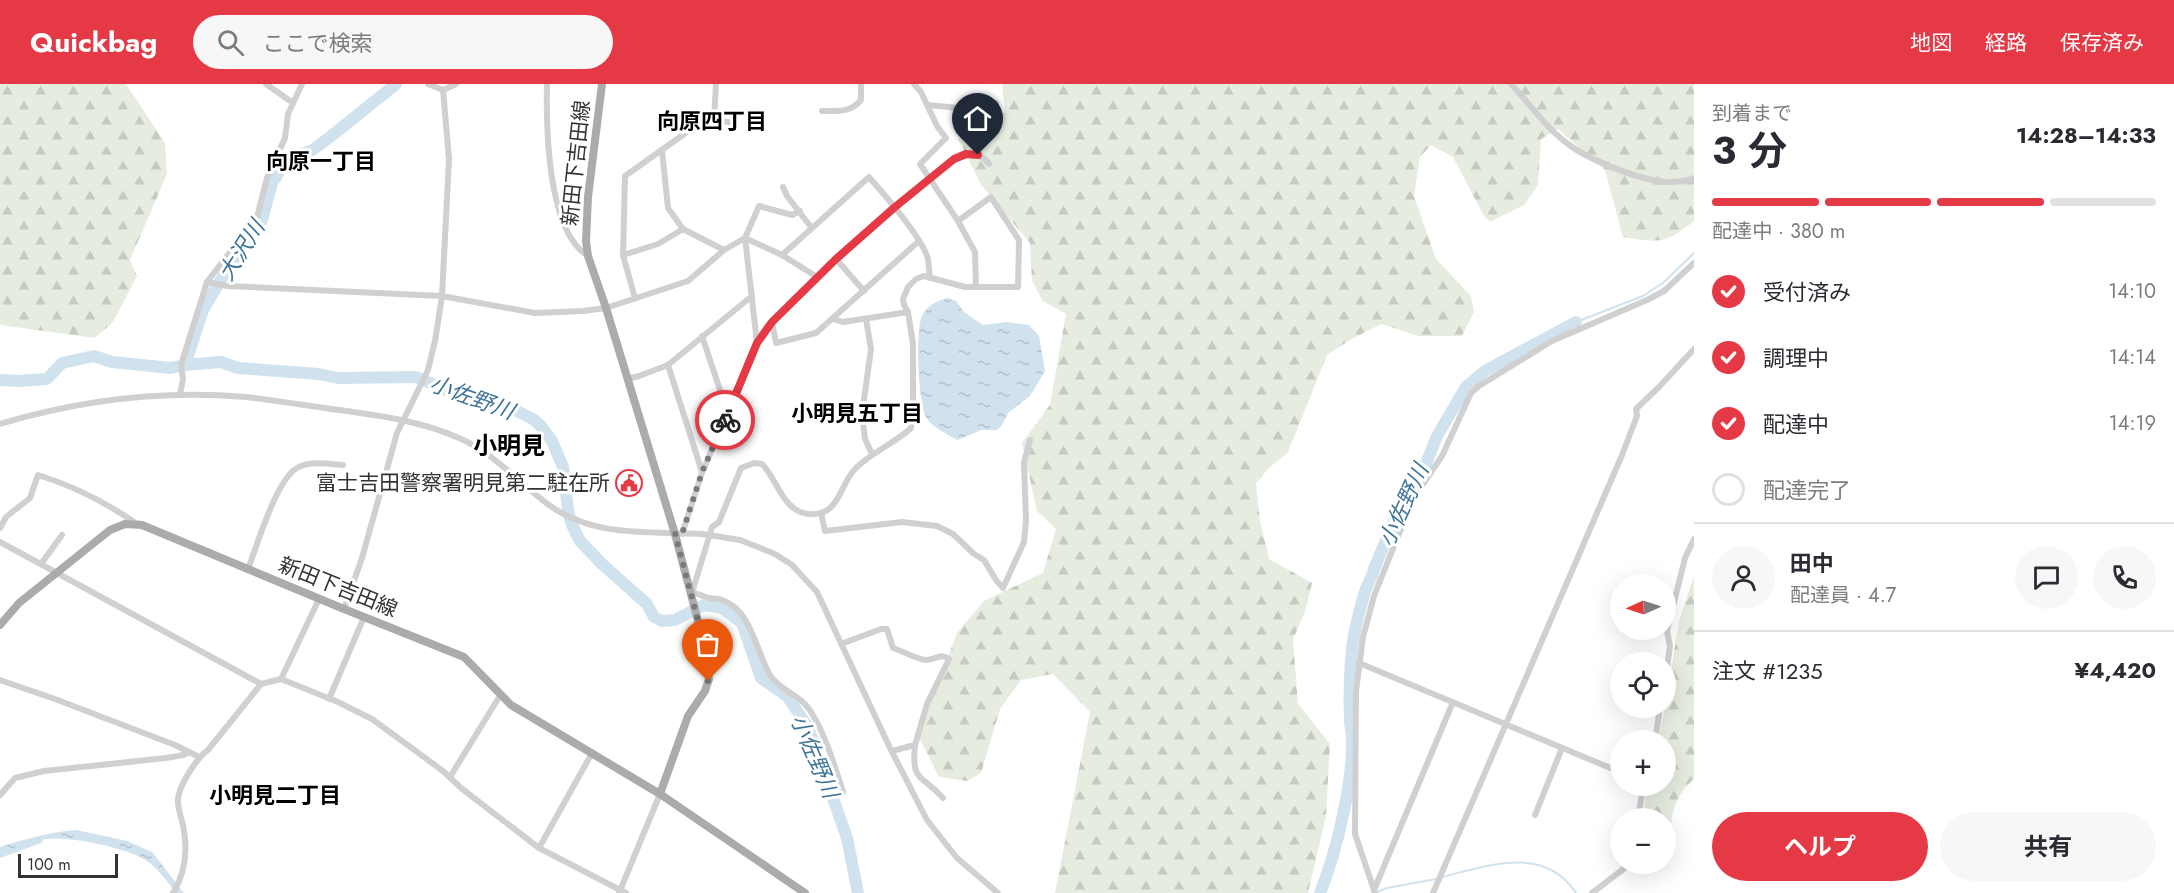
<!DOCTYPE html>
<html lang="ja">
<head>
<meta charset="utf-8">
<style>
  :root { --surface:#fff; --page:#f7f7f7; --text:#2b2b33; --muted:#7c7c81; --line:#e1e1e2; --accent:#e63946 }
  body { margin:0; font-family:Jost,"Noto Sans JP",sans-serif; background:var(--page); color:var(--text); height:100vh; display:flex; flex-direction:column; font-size:22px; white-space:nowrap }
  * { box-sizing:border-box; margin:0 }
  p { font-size:20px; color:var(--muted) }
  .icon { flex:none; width:33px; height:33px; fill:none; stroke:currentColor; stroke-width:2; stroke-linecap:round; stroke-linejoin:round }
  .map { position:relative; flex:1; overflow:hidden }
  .drawer { display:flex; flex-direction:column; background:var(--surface); width:480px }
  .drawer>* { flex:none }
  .needle { width:39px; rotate:267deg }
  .fabs { position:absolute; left:1610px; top:490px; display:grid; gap:12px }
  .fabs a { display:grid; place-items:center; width:66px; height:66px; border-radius:50%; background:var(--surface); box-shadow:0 6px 24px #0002; font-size:30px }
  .scale { position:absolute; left:18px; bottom:15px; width:100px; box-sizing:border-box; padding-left:6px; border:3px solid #333; border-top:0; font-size:16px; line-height:21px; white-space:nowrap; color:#333; -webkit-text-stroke:4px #fff; paint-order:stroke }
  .pin { position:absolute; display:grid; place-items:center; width:51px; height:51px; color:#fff; margin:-62px -26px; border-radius:50% 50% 50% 0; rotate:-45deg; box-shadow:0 0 6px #0007 }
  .pin .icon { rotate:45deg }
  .courier { position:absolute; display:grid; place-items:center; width:60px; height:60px; margin:-30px; border:4px solid #e63946; border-radius:50%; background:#fff; color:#222; box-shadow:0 2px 8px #0007 }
  .headline em { font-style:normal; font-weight:700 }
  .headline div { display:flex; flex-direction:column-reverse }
  .headline { display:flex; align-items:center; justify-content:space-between; height:102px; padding:0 18px }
  h1 { font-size:39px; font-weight:700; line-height:45px }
  .bar { display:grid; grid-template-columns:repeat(4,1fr); gap:9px 6px; align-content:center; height:72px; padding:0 18px }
  .bar i { height:8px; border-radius:4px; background:var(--line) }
  .bar .on { background:var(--accent) }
  .bar p { grid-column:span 4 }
  .line { display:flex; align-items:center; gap:15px; padding:0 18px; border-top:2px solid var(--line) }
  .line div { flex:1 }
  .round { display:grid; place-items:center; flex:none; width:63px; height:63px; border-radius:32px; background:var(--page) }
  ol { padding:0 18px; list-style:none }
  li { display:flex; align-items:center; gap:18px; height:66px }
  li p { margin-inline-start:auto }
  li .icon { padding:6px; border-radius:50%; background:var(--accent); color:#fff; stroke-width:4 }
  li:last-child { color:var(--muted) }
  li i { width:33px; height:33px; border:3px solid var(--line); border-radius:50% }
  .cta { display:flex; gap:12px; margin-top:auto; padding:12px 18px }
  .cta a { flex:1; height:69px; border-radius:36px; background:var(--accent); color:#fff; font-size:24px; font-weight:700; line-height:69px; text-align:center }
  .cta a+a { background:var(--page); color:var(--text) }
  header { display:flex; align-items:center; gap:36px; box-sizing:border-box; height:84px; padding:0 30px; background:var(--accent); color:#fff }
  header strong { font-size:28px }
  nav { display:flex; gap:33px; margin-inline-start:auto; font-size:21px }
  .search { width:420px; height:54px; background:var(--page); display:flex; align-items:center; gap:15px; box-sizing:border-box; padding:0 21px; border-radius:33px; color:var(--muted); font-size:22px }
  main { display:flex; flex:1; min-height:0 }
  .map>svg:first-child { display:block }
</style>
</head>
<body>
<header>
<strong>Quickbag</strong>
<div class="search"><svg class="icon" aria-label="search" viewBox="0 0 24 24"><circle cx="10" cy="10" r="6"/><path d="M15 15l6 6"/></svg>ここで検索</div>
<nav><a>地図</a><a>経路</a><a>保存済み</a></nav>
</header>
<main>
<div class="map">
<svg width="1694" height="809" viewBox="0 0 1694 809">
  <defs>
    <pattern id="forest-firs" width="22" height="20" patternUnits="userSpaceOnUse" patternTransform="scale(1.5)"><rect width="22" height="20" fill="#e6ecdf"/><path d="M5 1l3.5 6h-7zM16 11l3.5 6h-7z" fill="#c6cbc0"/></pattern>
    <pattern id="water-ripples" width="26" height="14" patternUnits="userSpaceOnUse" patternTransform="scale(1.5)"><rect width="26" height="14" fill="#cfe2ee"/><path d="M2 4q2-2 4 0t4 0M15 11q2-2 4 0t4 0" fill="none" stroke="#b2c2cd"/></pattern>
  </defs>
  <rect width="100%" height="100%" fill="#fff"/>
  <g fill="url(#forest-firs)">
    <polygon points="0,0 126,0 165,59 167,90 130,176 137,192 113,238 95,254 0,241"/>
    <path d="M 1002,0 L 1694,0 L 1694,137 C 1665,160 1659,159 1623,153 L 1605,86 L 1558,45 L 1541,55 L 1538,101 L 1524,121 L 1490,138 L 1483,130 L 1453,73 L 1431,61 L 1420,73 L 1414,112 L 1436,175 L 1471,212 L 1474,228 L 1462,252 L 1419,252 L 1381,240 L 1350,256 L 1327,271 L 1288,368 L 1269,384 L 1256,399 L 1260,437 L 1269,475 L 1312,499 L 1305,528 L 1293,555 L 1298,620 L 1330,660 L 1326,732 L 1308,809 L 1055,809 L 1090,628 L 1053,590 L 1021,596 L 1000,625 L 981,689 L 967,697 L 939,693 L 918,651 L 957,549 L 984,517 L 1043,489 L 1056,445 L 1037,427 L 1022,359 L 1050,321 L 1066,230 L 1043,217 L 1032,197 L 1030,159 L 982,102 L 958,55 L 1005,28 Z"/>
    <path d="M 1694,492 L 1694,695 C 1668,718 1671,740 1670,772 L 1665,774 L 1665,735 L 1643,735 L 1647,702 L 1665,702 L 1665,657 L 1658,657 L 1664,629 L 1679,537 Z"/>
  </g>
  <g fill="url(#water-ripples)">
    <path d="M 948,214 L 956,217 L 964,228 L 983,241 L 1006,238 L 1029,241 L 1039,252 L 1045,287 L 1030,312 L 1008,329 L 1002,341 L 997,346 L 981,346 L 958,356 C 950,353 931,341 927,335 C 918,321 915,247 922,232 C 927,221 937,217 948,214 Z"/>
    <path d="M 76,746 L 127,757 L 152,768 L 184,809 L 176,809 C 167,797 154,779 140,773 C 117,762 69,752 44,755 L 41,759 L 0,774 L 0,763 C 26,755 49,748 76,746 Z"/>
  </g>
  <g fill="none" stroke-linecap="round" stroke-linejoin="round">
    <g stroke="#cfe2ee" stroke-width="2">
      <polyline points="1576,238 1643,212 1663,199 1694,169"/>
      <path d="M 1442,793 C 1487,782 1544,760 1576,809"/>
      <polyline points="1375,809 1387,804 1436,795"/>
    </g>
    <g stroke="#cfe2ee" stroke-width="12">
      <polyline points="185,281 203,226 226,187 262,136 272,99 288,74 311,67 330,53 396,0"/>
      <polyline points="0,296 18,297 47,295 62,279 94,272 112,278 171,284 185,281 221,278 238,284 319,290 338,294 416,293 454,309 462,309 513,325 533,335 541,342 552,357 563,383 568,426 572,441 580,457 602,480 647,520 654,533 662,537 675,536 704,521 722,524 742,539 761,594 787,612 808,643 847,754 858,809"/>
      <path d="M 1320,809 C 1336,770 1353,699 1352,657 C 1352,649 1350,641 1350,634 C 1349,611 1350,587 1352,565 C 1354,547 1359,528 1364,511 C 1366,502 1372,495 1374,485 L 1403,415 L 1426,380 L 1437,352 L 1466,303 L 1485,287 L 1576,238"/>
    </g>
    <g stroke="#d0d0d0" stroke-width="6">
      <polyline points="266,0 293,19"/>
      <polyline points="428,0 443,6 456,0"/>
      <path d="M 547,0 C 546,42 547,147 588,172"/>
      <polyline points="716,0 714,36 735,39"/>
      <polyline points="914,0 921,8 937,42 946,54 920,80 958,137 975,168 976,203"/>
      <path d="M 1511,0 C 1530,20 1546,44 1568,60 C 1589,76 1642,97 1667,98 C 1676,98 1685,97 1694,94"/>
      <polyline points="928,21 959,24 996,19"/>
      <path d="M 822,27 C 838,27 850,29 861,16 L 861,0"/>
      <polyline points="662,66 668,124 683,145 724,166"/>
      <polyline points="783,103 787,112 811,143"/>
      <polyline points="745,154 782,171 817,193"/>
      <polyline points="623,171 658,160 683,145"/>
      <path d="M 782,171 L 869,93 C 884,110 923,154 928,175 C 929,181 929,188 930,194"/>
      <polyline points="836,175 864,207"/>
      <polyline points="207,198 227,202 442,212 535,229 583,227 606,224 688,197 724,166 745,154"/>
      <polyline points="635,214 623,171 625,92 687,48"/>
      <polyline points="833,235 843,238 908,228"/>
      <polyline points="866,235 871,265 862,330 865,355 872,370"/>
      <polyline points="772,238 776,259 816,249 919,157"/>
      <polyline points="702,252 728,330"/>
      <polyline points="757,259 745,154 759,122 792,131 800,127"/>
      <polyline points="668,281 702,388"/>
      <polyline points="627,295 639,292 668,281 752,212"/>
      <polyline points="180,311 183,295 181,281 207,198 257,133 267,94 285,54 288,30 302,0"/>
      <path d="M 0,340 C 80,316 162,306 246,313 C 274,316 303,321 331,325 C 375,331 418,336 459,354 C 494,369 519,399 549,421 C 595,454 650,447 702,450"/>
      <polyline points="821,429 825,447 902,438 937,442 953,450 974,470 984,476 996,496 1003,504 1024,458 1026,436 1024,378 1030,356"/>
      <path d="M 0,444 L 6,433 L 30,414 L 38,391 C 74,402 107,419 137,440"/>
      <polyline points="682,450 702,389 757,259 772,238 836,175 895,123 954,75 972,70 984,74 989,80"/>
      <polyline points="740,456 775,470 792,481 817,508 890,664 927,736 957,774 998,809"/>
      <polyline points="0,458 261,600"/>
      <polyline points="41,480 62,451"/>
      <path d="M 248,485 C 257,462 276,396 297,384 C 310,376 328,380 343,381"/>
      <path d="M 692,509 C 700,509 702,513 709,514 C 713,515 718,514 722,516 C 751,525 756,567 770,591 C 778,604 794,609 805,620 C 822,639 835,683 843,708"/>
      <path d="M 691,512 L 712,443 L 719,438 L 741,384 L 754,379 L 762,380 C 775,393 780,415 795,425 C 804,432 821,432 830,424 C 841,415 844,396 855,385 C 871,368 894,360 911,344 L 913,328 L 913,260 L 908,228 L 904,221 L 903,215 L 908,203 L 916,195 L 924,192 L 965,203 L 1018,203 L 1019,156 L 991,113 L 958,137"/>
      <polyline points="344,525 362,474 397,349 428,286 435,257 442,212 449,75 443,6"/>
      <path d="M 841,560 L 881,545 L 887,545 L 893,564 C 903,567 916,575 926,576 C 936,576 940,568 949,575 L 927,620 L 915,661 L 892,667"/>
      <polyline points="1359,579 1620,688"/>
      <polyline points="281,595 319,515"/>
      <polyline points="0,596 55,615 175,661 199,673"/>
      <polyline points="1665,598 1670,562 1667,547 1685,474 1694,455"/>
      <polyline points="329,615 364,533"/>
      <polyline points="1655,657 1660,624"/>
      <path d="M 915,661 C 911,699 922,690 943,714"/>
      <polyline points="450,693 501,610"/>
      <polyline points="0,711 15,694 44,687 166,674 183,671 189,668"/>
      <polyline points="1535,731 1562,664"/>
      <polyline points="1638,735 1643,702"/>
      <polyline points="539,764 592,669"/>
      <polyline points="1374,806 1453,618"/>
      <path d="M 173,809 C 186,788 188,765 183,741 C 181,733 178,725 178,718 C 177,703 197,674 208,666 L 261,600 L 281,595 L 338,618 L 372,635 L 443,687 L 461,704 L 539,764 L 626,809"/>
      <polyline points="619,809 660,710"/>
      <polyline points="1375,809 1355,750 1356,607 1363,553 1374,512 1413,415 1442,372 1471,309 1479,302 1552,257 1647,216 1664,207 1694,179"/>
      <polyline points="1433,809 1622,371 1637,332 1636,325 1659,303 1694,265"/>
      <polyline points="1592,809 1630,780"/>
    </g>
    <g stroke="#ababab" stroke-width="8">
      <polyline points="602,0 588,113 586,157 588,172 606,224 675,450 701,548 709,595 705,607 688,632 660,710"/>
      <polyline points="0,541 19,519 110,446 125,440 142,441 344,525 464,573 511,621 660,710 805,809"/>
    </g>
    <polyline stroke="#d0d0d0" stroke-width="6" points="702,450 740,456"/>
  </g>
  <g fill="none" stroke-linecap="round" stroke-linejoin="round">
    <polyline stroke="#7a7a7a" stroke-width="6" stroke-dasharray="0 10.8" points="708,597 701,548 675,450 682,450 702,388 725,336"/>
    <polyline stroke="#e63946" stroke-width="8" points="725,336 757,259 772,238 836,175 895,123 954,75 966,70 978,71"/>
  </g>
  <defs>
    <symbol id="civic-ring" viewBox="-11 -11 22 22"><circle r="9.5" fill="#fff" stroke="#e63946" stroke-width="1.5"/><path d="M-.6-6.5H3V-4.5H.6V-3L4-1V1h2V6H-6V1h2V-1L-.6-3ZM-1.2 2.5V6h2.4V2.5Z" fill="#e63946"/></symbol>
  </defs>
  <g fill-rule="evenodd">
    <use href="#civic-ring" x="614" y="384" width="30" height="30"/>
  </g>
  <g text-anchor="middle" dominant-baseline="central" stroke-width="6" stroke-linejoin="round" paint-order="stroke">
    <g font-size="21" fill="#333" stroke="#fff">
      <text transform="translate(576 79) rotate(-84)">新田下吉田線</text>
      <text transform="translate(338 503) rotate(22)">新田下吉田線</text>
    </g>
    <g font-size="21" fill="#333" stroke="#fff" text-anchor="end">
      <text x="610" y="399">富士吉田警察署明見第二駐在所</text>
    </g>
    <g font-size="22" font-weight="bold" fill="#000" stroke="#fff">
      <text x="712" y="37">向原四丁目</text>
      <text x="321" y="77">向原一丁目</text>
      <text x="857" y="329">小明見五丁目</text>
      <text x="275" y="711">小明見二丁目</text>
    </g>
    <g font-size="22" font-style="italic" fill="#3f7597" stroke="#fff">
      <text transform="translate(241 166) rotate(-58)">大沢川</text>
      <text transform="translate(472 313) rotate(20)">小佐野川</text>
      <text transform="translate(1403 421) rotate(-65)">小佐野川</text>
      <text transform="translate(815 672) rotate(67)">小佐野川</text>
    </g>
    <g font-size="24" font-weight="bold" fill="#000" stroke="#fff">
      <text x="509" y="361">小明見</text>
    </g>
  </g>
</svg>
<div class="fabs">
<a><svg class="needle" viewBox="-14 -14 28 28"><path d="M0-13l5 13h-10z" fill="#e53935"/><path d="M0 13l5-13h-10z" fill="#7c7c81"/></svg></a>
<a><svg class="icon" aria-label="locate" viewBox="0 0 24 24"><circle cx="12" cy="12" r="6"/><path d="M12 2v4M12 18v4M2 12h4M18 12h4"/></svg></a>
<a>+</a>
<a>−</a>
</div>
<div class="scale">100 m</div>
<div class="pin" style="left:708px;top:597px;background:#ea580c"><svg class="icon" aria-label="bag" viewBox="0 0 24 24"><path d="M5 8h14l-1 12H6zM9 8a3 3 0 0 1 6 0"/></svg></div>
<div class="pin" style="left:978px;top:71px;background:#1f2937"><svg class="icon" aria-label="home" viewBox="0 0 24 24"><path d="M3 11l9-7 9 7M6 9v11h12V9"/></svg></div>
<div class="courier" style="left:725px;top:336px"><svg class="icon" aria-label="bike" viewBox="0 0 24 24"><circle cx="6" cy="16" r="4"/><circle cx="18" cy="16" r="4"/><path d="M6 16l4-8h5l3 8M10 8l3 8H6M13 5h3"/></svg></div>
</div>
<section class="drawer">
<div class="headline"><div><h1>3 分</h1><p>到着まで</p></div><em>14:28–14:33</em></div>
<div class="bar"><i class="on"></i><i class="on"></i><i class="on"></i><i></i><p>配達中 · 380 m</p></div>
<ol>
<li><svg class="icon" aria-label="check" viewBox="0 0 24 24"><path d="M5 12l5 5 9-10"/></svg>受付済み<p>14:10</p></li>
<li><svg class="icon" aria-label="check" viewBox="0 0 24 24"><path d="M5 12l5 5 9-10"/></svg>調理中<p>14:14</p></li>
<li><svg class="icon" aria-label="check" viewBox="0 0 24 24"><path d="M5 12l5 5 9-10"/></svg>配達中<p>14:19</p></li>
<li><i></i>配達完了</li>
</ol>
<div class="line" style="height:108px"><a class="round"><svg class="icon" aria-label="person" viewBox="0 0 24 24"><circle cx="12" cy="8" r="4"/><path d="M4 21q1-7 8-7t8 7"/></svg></a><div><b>田中</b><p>配達員 · 4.7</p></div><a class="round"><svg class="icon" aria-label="chat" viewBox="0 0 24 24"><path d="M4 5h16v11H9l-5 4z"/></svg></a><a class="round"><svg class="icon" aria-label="phone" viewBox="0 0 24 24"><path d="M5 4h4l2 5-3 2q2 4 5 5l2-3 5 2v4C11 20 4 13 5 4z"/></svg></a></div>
<div class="line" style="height:78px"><div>注文 #1235</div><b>¥4,420</b></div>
<div class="cta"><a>ヘルプ</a><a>共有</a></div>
</section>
</main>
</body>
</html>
